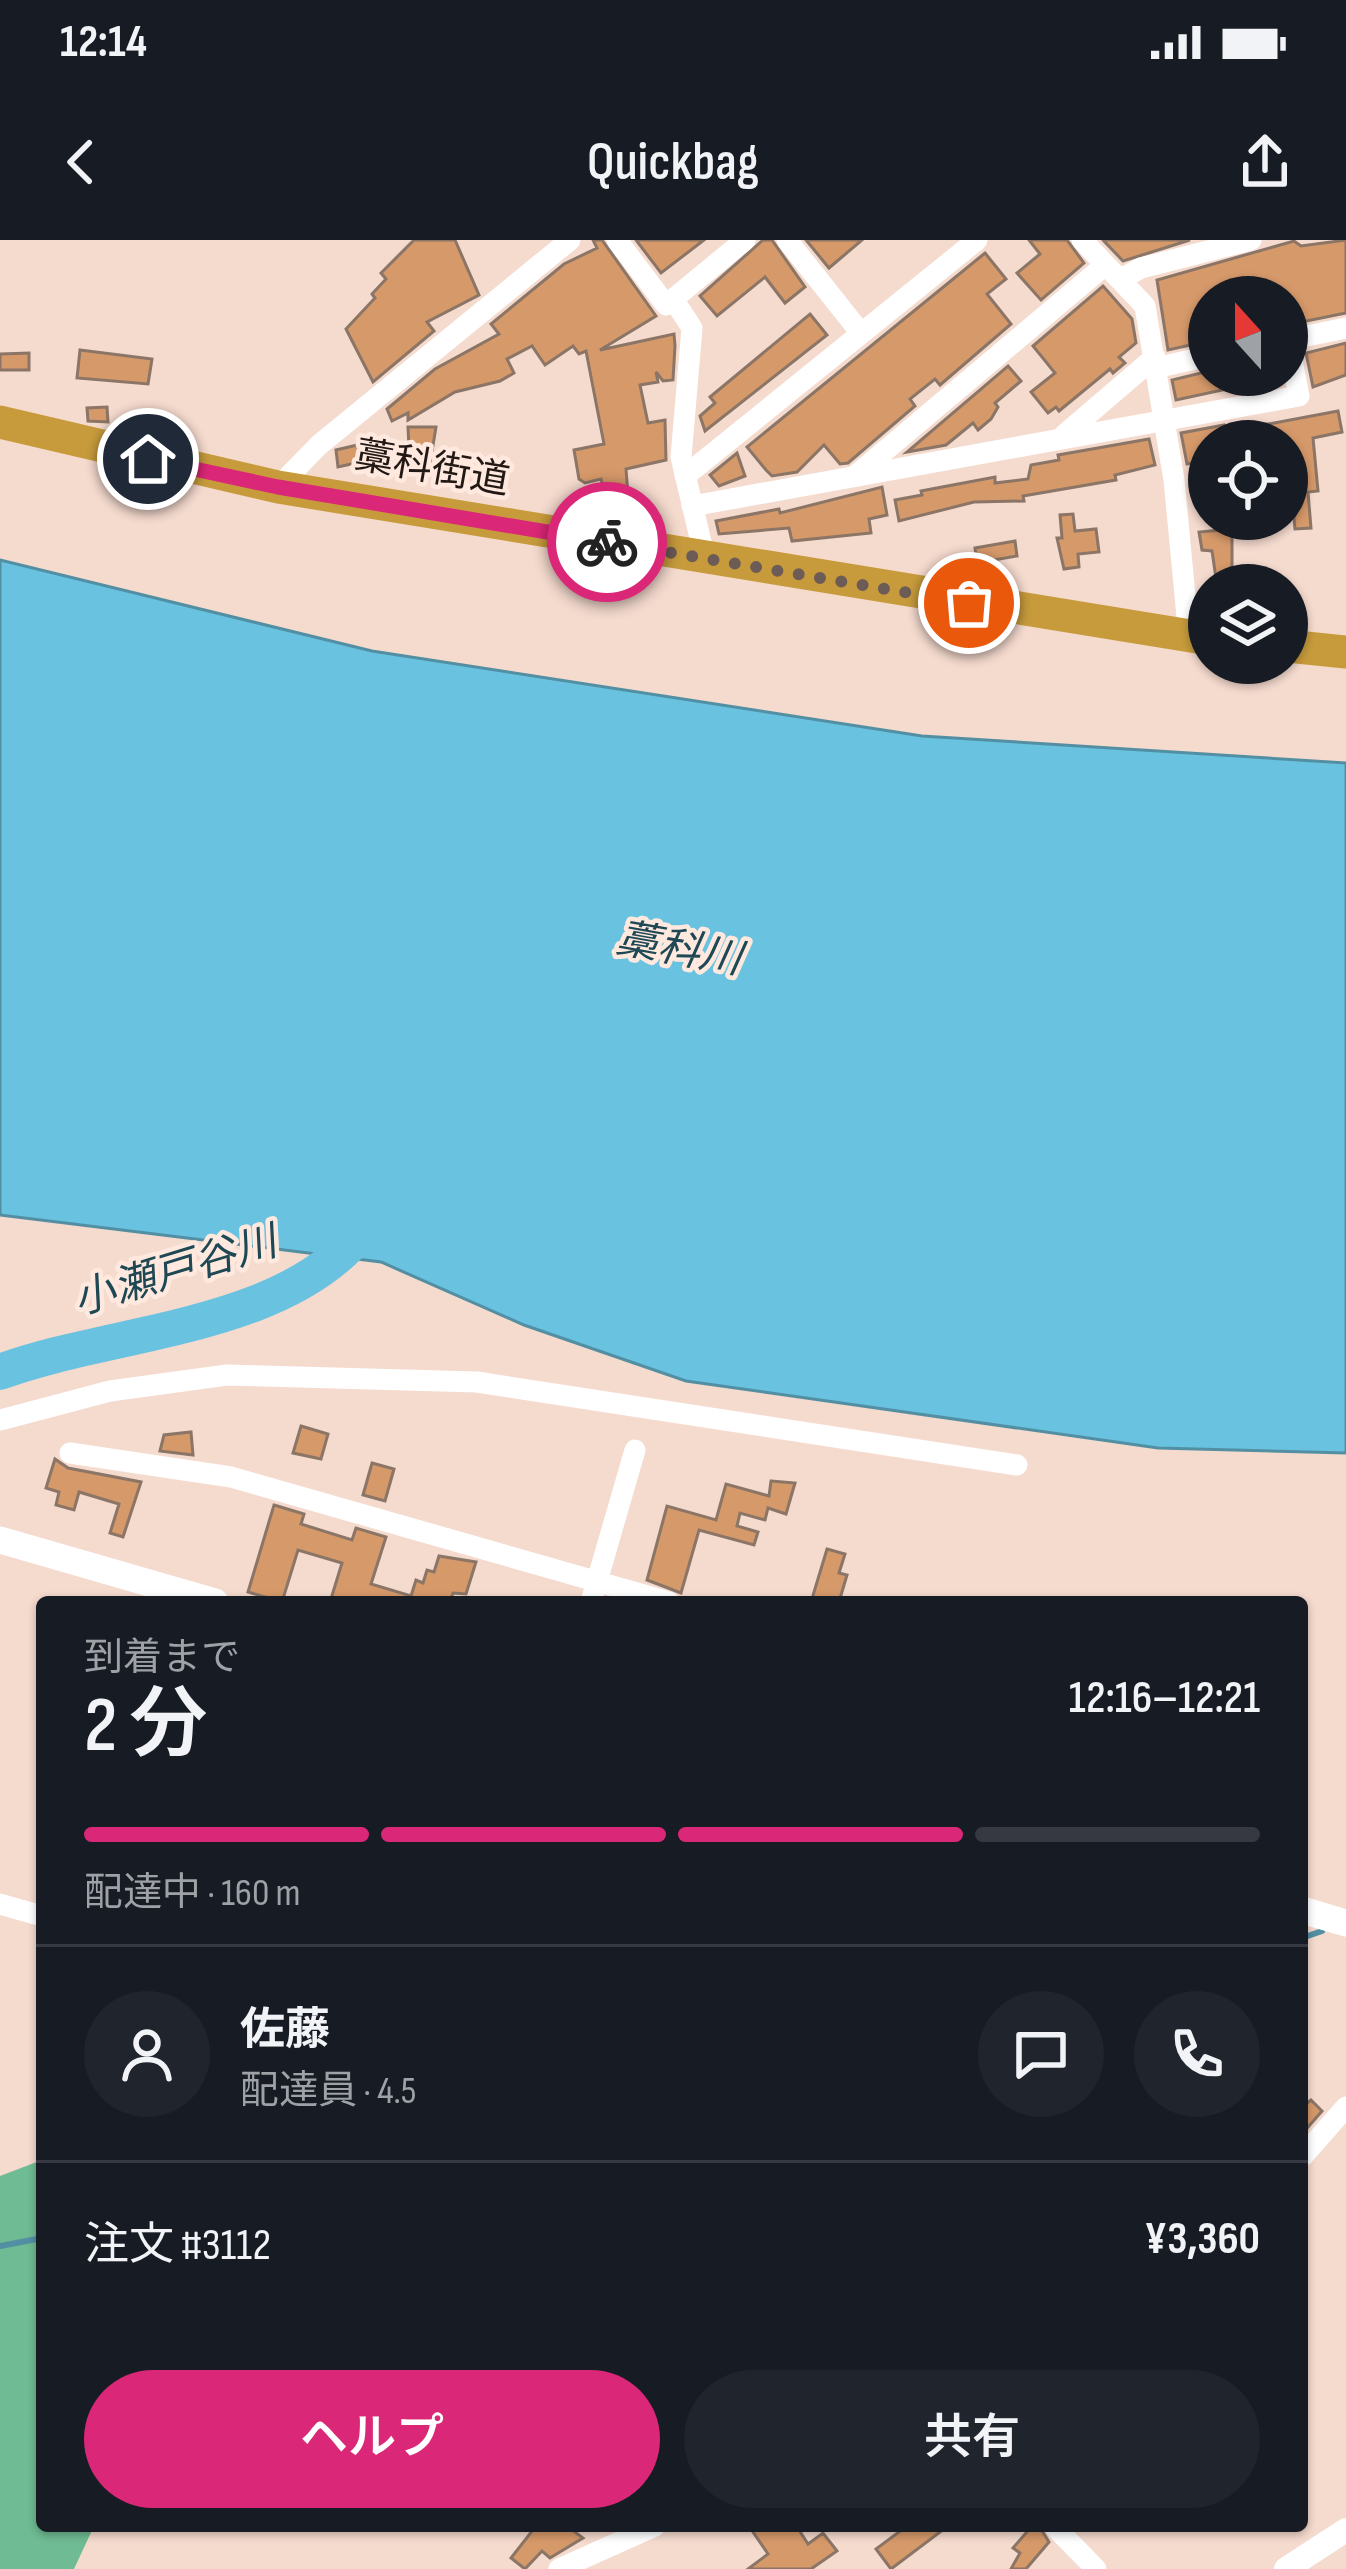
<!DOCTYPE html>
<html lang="ja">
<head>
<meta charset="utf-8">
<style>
  :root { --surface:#171b24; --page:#20242c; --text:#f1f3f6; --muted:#9ea1a6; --line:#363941; --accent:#db2777 }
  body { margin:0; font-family:"Sofia Sans Condensed","Noto Sans JP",sans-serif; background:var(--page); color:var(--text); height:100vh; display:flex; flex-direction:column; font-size:45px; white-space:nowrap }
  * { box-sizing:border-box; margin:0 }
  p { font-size:39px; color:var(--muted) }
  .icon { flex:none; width:66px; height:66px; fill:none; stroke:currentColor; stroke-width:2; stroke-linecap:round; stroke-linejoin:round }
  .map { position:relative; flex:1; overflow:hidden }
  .drawer { position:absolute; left:36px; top:1356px; width:1272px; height:936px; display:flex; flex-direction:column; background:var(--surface); border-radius:12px; box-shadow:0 3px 9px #0004 }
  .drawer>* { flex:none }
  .needle { width:78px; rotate:339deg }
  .fabs { position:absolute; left:1188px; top:36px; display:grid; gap:24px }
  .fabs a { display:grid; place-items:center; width:120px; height:120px; border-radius:50%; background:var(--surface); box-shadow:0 3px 9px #0004; font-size:60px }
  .pin { position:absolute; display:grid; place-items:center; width:102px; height:102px; color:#fff; margin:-51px; border:6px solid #fff; border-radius:50%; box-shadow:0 3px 12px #0007 }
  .courier { position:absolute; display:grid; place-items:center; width:120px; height:120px; margin:-60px; border:9px solid #db2777; border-radius:50%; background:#fff; color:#222; box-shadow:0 3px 15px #0007 }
  .head em { font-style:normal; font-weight:600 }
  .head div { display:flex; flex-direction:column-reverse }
  .head { display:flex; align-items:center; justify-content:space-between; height:204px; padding:0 48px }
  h1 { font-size:78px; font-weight:600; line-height:90px }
  .bar { display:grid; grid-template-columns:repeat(4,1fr); gap:18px 12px; align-content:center; height:144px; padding:0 48px }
  .bar i { height:15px; border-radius:9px; background:var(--line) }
  .bar .on { background:var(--accent) }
  .bar p { grid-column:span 4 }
  .line { display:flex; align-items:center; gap:30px; padding:0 48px; border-top:3px solid var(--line) }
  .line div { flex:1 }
  .round { display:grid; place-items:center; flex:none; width:126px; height:126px; border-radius:63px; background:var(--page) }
  .button { display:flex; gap:24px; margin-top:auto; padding:24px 48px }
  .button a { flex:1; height:138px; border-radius:72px; background:var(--accent); color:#fff; font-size:48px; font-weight:600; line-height:138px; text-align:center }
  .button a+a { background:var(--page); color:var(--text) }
  .status { display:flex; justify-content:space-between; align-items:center; height:84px; padding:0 60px; background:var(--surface); direction:ltr }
  .status svg { height:33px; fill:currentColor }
  header { display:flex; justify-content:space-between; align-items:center; height:156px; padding:0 48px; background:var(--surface); font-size:54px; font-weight:600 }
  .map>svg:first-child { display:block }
</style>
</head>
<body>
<div class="status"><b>12:14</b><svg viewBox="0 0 49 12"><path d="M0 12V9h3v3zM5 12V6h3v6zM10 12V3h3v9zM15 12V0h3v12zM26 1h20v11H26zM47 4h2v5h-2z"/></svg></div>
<header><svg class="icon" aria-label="back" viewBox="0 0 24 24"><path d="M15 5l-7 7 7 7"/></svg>Quickbag<svg class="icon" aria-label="share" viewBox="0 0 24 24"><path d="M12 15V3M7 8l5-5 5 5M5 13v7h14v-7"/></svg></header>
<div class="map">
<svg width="1346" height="2329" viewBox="0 0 1346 2329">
  <rect width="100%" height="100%" fill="#f5dace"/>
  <polygon fill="#6fbb93" points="42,1920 42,2286 94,2286 74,2329 0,2329 0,1936"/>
  <polygon fill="#68c2e0" stroke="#538fa3" stroke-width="3" points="0,320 372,411 922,496 1346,523 1346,1213 1158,1208 686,1141 524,1085 381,1022 0,975"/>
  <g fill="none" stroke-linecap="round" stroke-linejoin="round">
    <g stroke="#538fa3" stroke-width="6">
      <polyline points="1302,1698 1322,1691"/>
      <polyline points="0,2006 42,1998"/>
    </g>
    <path stroke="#68c2e0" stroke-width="36" d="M 0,1132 C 113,1090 283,1090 362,991"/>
  </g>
  <g fill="#d6996a" stroke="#8b7566" stroke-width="3">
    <polygon points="414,0 455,0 479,55 427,82 434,91 373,142 346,89 375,58 372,54 386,39 381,33"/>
    <polygon points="593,0 602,0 656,76 600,110 674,94 675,106 673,140 663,141 656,132 658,142 640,145 648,183 665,180 666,220 626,229 629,267 609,271 601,239 585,243 579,239 574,210 604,204 586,111 579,114 573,106 545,125 532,106 507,119 514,133 500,141 455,152 408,180 408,173 392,181 387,169 435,129 499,94 491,84 564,24 597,8"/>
    <polygon points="636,0 704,0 661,33"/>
    <polygon points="763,0 772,0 805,47 785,63 765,37 717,76 700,56"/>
    <polygon points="806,0 862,0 829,28"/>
    <polygon points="1029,0 1067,0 1084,23 1041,60 1017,33 1040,14"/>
    <polygon points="1103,0 1190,0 1123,21"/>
    <polygon points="1346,0 1346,73 1287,85 1287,57 1259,57 1259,52 1209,57 1209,101 1168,110 1157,40 1294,1 1301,6"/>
    <polygon points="985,13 1006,39 987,54 1011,84 940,145 935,139 910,159 915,166 848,223 840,224 824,205 797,232 772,236 766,230 747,207"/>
    <polygon points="1103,46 1132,79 1136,103 1119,117 1125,123 1113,133 1110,129 1059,171 1056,167 1048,173 1031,152 1055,133 1033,106"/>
    <polygon points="810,74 827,95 705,191 700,176 715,163 710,157"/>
    <polygon points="1346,103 1346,135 1313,147 1306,113"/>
    <polygon points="80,110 152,119 148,144 77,138"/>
    <polygon points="29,113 29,130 0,130 0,114"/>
    <polygon points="1008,126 1021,141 995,163 998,167 991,179 978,190 973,183 946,205 907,212"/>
    <polygon points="1209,131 1280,135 1281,144 1251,149 1250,144 1176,160 1172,140"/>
    <polygon points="107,167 108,182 88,181 87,168"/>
    <polygon points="1338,171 1342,192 1313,198 1318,251 1308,252 1311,288 1295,289 1287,201 1209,201 1209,220 1187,224 1181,193 1224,185 1226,192"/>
    <polygon points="408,187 436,187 429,230 410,230"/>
    <polygon points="1149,199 1155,225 1115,235 1116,240 1023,256 1024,261 974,262 899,281 895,260 922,255 921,251 995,237 995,243 1028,239 1031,225 1059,220 1058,215"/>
    <polygon points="370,202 374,219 338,227 336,210"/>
    <polygon points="737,213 745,236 719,246 710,235"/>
    <polygon points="882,247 887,275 869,279 871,293 792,301 789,288 719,294 716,281 779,269 780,273"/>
    <polygon points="1073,274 1075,291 1096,289 1099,312 1078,314 1079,327 1064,329 1057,298 1062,298 1060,275"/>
    <polygon points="1232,289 1232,345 1217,345 1212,311 1202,310 1199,292"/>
    <polygon points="1015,301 1017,316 977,323 975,308"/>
    <polygon points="301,1186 328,1194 321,1219 293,1213"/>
    <polygon points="191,1192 193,1215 160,1211 164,1195"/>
    <polygon points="55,1219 68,1228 141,1242 123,1297 110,1293 119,1264 79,1252 74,1270 56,1265 59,1252 46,1248"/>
    <polygon points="372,1223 394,1229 385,1261 363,1255"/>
    <polygon points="771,1241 795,1243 786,1274 768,1268 765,1280 740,1273 737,1286 758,1292 754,1305 699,1290 681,1353 647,1340 667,1266 716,1280 726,1244 769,1256"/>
    <polygon points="274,1265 304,1274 301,1284 352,1300 356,1288 386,1297 371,1344 411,1356 416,1340 423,1343 427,1330 434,1332 439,1316 476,1322 466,1354 453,1353 450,1362 330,1362 342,1323 298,1310 282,1362 248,1352"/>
    <polygon points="827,1309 845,1314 839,1333 847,1335 839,1362 811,1362"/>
    <polygon points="1311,1860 1322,1871 1302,1894 1302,1867"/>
    <polygon points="536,2286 567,2286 583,2298 550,2318 542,2311 525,2329 511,2318"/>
    <polygon points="763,2286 799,2290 808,2304 823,2293 837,2311 811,2329 748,2329 768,2314 753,2292"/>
    <polygon points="907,2286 948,2286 891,2329 876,2309"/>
    <polygon points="1032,2286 1039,2286 1049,2302 1026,2329 1011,2329 1020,2313 1013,2308"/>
  </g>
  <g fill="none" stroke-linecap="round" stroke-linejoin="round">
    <g stroke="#fff" stroke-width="21">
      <polyline points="617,0 666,65 745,0"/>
      <polyline points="787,0 860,92"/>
      <polyline points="1082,0 1145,66 1174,240 1189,397"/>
      <polyline points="1121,39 1141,28 1251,0"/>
      <polyline points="673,59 692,88 681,217 705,319"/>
      <polyline points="1287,100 1346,88"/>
      <polyline points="1155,128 1209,116"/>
      <polyline points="1064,195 1155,117"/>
      <polyline points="685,236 977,0"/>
      <polyline points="855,236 1104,26"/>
      <polyline points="278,247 319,205 570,0"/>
      <polyline points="692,266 1299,156 1288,100"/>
      <polyline points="0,1180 110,1151 227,1135 477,1142 1017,1225"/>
      <polyline points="70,1213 231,1237 669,1362"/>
      <polyline points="591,1362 635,1210"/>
      <polyline points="0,1664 42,1676"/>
      <polyline points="1302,1917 1346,1867"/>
      <polyline points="1054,2286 1096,2329"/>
      <polyline points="559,2329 655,2286"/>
    </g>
    <polyline stroke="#fff" stroke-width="24" points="1286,2329 1346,2290"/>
    <g stroke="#fff" stroke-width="27">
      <polyline points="0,1300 215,1362"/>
      <polyline points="1302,1670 1346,1683"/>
    </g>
    <g stroke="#c79b3c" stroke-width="33">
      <polyline points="0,182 278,247 1209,399"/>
      <polyline points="1287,406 1346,412"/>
    </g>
  </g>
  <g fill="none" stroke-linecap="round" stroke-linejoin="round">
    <polyline stroke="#6c5c55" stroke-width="12" stroke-dasharray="0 21.6" points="607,302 969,363"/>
    <polyline stroke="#db2777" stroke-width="15" points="148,219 278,247 607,302"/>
  </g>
  <g text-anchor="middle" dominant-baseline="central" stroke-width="9" stroke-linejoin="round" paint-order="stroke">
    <g font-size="39" fill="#221814" stroke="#ffe9df">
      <text transform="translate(432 229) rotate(10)">藁科街道</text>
    </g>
    <g font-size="42" font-style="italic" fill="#1f4855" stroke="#ffe9df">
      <text transform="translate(679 710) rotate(10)">藁科川</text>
      <text transform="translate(175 1032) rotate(-17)">小瀬戸谷川</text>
    </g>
  </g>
</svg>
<div class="fabs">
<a><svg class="needle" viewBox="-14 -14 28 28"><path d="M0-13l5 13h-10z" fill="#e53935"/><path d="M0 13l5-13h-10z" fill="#9ea1a6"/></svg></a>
<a><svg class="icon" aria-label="locate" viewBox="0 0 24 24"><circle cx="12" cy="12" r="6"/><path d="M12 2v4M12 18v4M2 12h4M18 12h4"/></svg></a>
<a><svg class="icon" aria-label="layers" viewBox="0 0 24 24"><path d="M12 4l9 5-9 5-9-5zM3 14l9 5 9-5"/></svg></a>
</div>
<div class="pin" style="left:969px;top:363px;background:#ea580c"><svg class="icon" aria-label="bag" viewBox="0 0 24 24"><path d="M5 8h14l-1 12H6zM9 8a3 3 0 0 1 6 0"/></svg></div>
<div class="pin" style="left:148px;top:219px;background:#1f2937"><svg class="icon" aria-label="home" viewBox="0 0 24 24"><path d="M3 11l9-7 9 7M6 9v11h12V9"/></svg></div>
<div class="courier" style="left:607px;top:302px"><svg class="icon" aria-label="bike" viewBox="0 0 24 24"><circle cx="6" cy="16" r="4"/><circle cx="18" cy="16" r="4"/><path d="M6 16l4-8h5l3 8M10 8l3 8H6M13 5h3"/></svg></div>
<section class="drawer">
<div class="head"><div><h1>2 分</h1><p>到着まで</p></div><em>12:16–12:21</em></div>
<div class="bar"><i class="on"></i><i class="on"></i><i class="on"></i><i></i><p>配達中 · 160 m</p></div>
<div class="line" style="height:216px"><a class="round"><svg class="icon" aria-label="person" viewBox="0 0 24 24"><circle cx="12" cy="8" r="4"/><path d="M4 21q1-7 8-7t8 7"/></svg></a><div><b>佐藤</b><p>配達員 · 4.5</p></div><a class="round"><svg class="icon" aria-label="chat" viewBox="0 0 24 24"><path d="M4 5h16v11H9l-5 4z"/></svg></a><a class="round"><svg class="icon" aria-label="phone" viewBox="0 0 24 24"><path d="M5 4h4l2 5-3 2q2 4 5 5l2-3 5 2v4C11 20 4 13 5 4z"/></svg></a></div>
<div class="line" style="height:156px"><div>注文 #3112</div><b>¥3,360</b></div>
<div class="button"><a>ヘルプ</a><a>共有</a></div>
</section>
</div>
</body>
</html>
